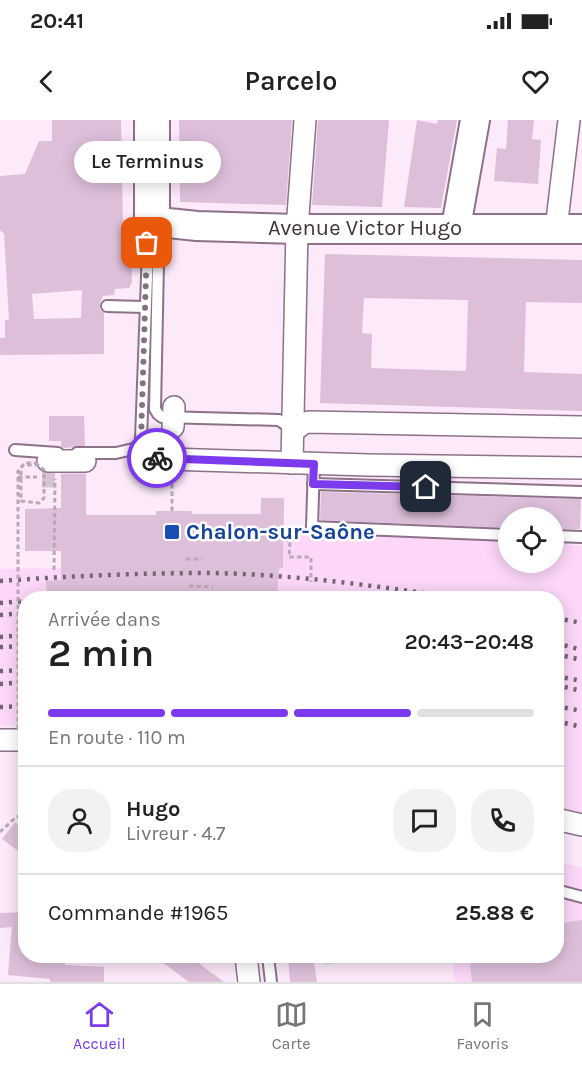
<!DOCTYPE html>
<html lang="fr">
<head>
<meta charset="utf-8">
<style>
  :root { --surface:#fff; --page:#f2f2f2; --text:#222; --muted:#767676; --line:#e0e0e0; --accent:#7c3aed }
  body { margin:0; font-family:Karla,sans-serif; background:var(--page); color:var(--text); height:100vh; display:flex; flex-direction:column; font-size:22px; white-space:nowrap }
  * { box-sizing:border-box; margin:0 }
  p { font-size:20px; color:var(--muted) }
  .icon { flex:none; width:33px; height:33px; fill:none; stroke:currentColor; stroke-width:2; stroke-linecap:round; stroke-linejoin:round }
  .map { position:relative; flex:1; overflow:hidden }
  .panel { position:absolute; left:18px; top:471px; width:546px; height:372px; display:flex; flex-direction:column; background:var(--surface); border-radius:24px; box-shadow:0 3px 15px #0003 }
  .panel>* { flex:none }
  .controls { position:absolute; left:498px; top:387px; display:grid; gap:12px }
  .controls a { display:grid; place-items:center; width:66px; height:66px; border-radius:50%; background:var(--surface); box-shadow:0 3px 15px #0003; font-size:30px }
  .pin { position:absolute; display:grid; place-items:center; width:51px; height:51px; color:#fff; margin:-26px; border-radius:12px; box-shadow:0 3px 9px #0006 }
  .courier { position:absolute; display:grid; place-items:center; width:60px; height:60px; margin:-30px; border:4px solid #7c3aed; border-radius:50%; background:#fff; color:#222; box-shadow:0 2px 8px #0007 }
  .bubble { position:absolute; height:42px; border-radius:21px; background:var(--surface); box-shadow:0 3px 15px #0003; font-size:20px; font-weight:600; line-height:42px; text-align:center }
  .overview em { font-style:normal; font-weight:600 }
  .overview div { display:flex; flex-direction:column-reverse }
  .overview { display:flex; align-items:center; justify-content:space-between; height:102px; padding:0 30px }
  h1 { font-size:39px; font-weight:600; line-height:45px }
  .bar { display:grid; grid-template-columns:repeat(4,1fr); gap:9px 6px; align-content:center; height:72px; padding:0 30px }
  .bar i { height:8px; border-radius:4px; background:var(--line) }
  .bar .on { background:var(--accent) }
  .bar p { grid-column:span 4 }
  .line { display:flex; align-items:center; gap:15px; padding:0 30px; border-top:2px solid var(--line) }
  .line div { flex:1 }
  .round { display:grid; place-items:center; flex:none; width:63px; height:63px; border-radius:24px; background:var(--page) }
  .status { display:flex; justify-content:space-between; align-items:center; height:42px; padding:0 30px; background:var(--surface); direction:ltr }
  .status svg { height:16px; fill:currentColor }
  header { display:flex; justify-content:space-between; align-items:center; height:78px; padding:0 30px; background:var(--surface); font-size:27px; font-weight:600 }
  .tab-bar { display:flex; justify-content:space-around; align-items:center; height:84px; border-top:2px solid var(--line); background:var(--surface); font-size:16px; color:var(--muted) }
  .tab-bar a { display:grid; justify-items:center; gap:3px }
  .tab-bar .on { color:var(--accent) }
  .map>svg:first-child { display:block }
</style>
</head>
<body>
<div class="status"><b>20:41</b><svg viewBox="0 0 49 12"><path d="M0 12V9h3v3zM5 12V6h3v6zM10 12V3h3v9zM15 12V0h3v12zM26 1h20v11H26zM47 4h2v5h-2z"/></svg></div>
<header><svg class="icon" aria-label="back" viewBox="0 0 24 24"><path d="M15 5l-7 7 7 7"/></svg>Parcelo<svg class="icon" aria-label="heart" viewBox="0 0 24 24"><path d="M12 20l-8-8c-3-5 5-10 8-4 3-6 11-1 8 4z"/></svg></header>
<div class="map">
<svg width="582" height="862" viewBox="0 0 582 862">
  <rect width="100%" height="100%" fill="#fce9fa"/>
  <g fill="#fcd7f8">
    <polygon points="61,344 86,344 86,395 156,395 156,391 191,391 192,394 260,394 261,378 284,378 284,412 508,420 508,442 554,442 554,423 582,426 582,693 557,687 556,478 26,478 25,605 0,606 0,449 61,448"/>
    <polygon points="557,741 582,748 582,862 455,862 452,836 556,836"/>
  </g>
  <polygon fill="#d2e7cf" points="322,836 383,836 323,845"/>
  <g fill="#ddbfda" fill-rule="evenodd">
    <path d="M 52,0 L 121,0 L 123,109 L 130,109 L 132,162 L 129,168 L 115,169 L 114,175 L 103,176 L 100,183 L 100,189 L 104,193 L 104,234 L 0,235 L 0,218 L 5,218 L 5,200 L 9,200 L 4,114 L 0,110 L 0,56 L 25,54 L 39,21 L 52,21 ZM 82,170 L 81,198 L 34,199 L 32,174 Z"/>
    <polygon points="179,0 292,0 286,85 180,82"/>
    <polygon points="318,0 389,0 382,87 312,85"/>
    <polygon points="417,0 437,4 438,0 457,0 441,88 404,87"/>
    <polygon points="508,0 534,0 532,19 541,20 538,64 494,61 497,28 506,29"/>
    <path d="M 325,134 L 582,140 L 582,183 L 526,182 L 524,252 L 582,254 L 582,291 L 320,283 ZM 364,178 L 468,180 L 466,251 L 371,248 L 372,214 L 362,213 Z"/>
    <polygon points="49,296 84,296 85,326 64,328 61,326 61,321 49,321"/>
    <polygon points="61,354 86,354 86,395 156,395 156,391 191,391 192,394 261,394 261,378 284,378 283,448 279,448 277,477 157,472 47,475 46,461 61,460 61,431 25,431 25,389 61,388"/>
    <polygon points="321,372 581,379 580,409 554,409 554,398 508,398 508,408 320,400"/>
    <polygon points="15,702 26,710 26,737 2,719"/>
    <polygon points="26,792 26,836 64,836 65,845 104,847 104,862 50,862 50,859 8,855 12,807 0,808 0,793"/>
    <polygon points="582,800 582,862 472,862 470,844 498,840 497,836 556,836 556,804"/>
    <polygon points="154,836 189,836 224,862 189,862"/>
    <polygon points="288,836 313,836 317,862 290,862"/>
  </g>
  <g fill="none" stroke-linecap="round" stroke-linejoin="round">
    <polyline stroke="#d6c4d4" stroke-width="21" stroke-dasharray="21 10" stroke-linecap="butt" points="42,357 55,357"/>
    <defs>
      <g id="lane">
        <polyline points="164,0 164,87 161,102 158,143 155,289 158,294 162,297 279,300 293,310"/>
        <path d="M 149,102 L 141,319 C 143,334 153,338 167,339"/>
        <polyline points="107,186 144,187"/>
        <polyline points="15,330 58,333"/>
        <polyline points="77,333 116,333 142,327"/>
        <polyline points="314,344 312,407 508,415"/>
        <polyline points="313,364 582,372"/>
        <polyline points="554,416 582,417"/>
        <polyline points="556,770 582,777"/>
        <polyline points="268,836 271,862"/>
      </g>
      <g id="street">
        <polyline points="556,109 569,0"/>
        <polyline points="173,307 174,287"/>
        <polyline points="293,311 304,303 309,302 582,307"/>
        <polyline points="167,339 368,345 582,348"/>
        <polyline points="48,341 85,341"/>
        <polyline points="292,343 297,109 305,0"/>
        <polyline points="0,620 26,620"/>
        <polyline points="556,699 582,705"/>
        <polyline points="246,836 249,862"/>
      </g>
      <g id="secondary">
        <polyline points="149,0 149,101 197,106 297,109 582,109"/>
        <polyline points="456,107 475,0"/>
      </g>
    </defs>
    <use href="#lane" stroke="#8c7189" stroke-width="14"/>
    <use href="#street" stroke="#8c7189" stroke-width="24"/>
    <use href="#secondary" stroke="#8c7189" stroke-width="32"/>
    <g stroke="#b9a9b8" stroke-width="3" stroke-dasharray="4.5 3" stroke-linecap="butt">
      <polyline points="18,357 37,357"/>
      <polyline points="172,391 172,358"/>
      <polyline points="284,420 290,421 289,437 311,437 311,462"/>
      <polyline points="186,439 202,439"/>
      <polyline points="54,450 55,359"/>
      <polyline points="189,466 213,467"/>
      <polyline points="0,712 16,697 26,695"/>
    </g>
    <use href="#lane" stroke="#fff" stroke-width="10"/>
    <use href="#street" stroke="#fff" stroke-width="21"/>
    <use href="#secondary" stroke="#fff" stroke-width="28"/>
    <g stroke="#736572" stroke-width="4.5" stroke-dasharray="3 6" stroke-linecap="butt">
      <path d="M 0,461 C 70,456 139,453 209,453 C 292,454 376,466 458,478"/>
      <polyline points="80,478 236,478"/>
      <polyline points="0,483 26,481"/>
      <polyline points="0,495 26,493"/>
      <polyline points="556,498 582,503"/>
      <polyline points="0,517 26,515"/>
      <polyline points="556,523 582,530"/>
      <polyline points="0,527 26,526"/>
      <polyline points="556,534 582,540"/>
      <polyline points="0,551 26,550"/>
      <polyline points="556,556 582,561"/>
      <polyline points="0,564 26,562"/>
      <polyline points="556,565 582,571"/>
      <polyline points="556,586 582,591"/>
      <polyline points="0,587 26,586"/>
      <polyline points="556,601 582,607"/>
    </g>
    <polyline stroke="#b9a9b8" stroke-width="3" stroke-dasharray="4.5 3" stroke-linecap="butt" points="18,609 18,351 23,345 38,345 44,350 44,378 39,383 21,381 21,348 25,343 41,343"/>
  </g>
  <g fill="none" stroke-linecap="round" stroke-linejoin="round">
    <polyline stroke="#80727f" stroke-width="6" stroke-dasharray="0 10.8" points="147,123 141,319 145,331 157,338"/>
    <polyline stroke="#7c3aed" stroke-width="8" points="157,338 314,344 313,364 426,367"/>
  </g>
  <rect fill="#1a4fb4" stroke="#fdfdfd" stroke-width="2" x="164" y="404" width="16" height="16" rx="3"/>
  <g text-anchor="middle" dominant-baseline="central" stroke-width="5" stroke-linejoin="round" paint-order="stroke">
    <g font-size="22" fill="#3e323d" stroke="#fdfdfd">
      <text x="365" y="108">Avenue Victor Hugo</text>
    </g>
    <g font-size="22" font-weight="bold" fill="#164399" stroke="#fdfdfd" text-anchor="start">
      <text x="186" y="412">Chalon-sur-Saône</text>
    </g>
  </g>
</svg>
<div class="controls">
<a><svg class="icon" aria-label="locate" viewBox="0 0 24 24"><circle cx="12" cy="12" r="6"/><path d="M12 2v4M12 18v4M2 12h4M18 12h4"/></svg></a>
</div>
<div class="pin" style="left:147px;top:123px;background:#ea580c"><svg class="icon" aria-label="bag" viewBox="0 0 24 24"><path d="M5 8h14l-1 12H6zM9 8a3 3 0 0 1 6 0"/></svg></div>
<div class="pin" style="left:426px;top:367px;background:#1f2937"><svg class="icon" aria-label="home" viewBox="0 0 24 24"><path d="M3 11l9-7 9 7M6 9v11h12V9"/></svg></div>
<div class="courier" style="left:157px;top:338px"><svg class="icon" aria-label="bike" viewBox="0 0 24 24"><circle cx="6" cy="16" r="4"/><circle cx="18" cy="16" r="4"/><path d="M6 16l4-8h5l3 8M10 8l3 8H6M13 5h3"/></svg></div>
<div class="bubble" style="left:74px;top:21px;width:147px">Le Terminus</div>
<section class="panel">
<div class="overview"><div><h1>2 min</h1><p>Arrivée dans</p></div><em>20:43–20:48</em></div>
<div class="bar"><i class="on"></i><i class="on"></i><i class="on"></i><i></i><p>En route · 110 m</p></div>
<div class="line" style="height:108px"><a class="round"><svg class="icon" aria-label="person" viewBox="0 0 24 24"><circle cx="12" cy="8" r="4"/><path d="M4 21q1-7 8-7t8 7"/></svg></a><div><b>Hugo</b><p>Livreur · 4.7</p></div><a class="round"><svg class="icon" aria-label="chat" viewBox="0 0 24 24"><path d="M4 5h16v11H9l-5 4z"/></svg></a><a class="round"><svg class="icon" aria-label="phone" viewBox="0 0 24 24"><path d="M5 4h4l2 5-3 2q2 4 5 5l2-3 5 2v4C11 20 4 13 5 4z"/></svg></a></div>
<div class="line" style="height:78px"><div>Commande #1965</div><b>25.88 €</b></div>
</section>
</div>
<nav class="tab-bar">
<a class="on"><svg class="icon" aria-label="home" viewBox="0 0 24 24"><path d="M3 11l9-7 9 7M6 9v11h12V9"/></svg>Accueil</a>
<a><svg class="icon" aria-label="map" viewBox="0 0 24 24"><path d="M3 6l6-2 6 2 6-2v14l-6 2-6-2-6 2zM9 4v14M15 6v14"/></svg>Carte</a>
<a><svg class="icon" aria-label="saved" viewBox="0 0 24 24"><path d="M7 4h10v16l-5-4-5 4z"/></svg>Favoris</a>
</nav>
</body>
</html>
